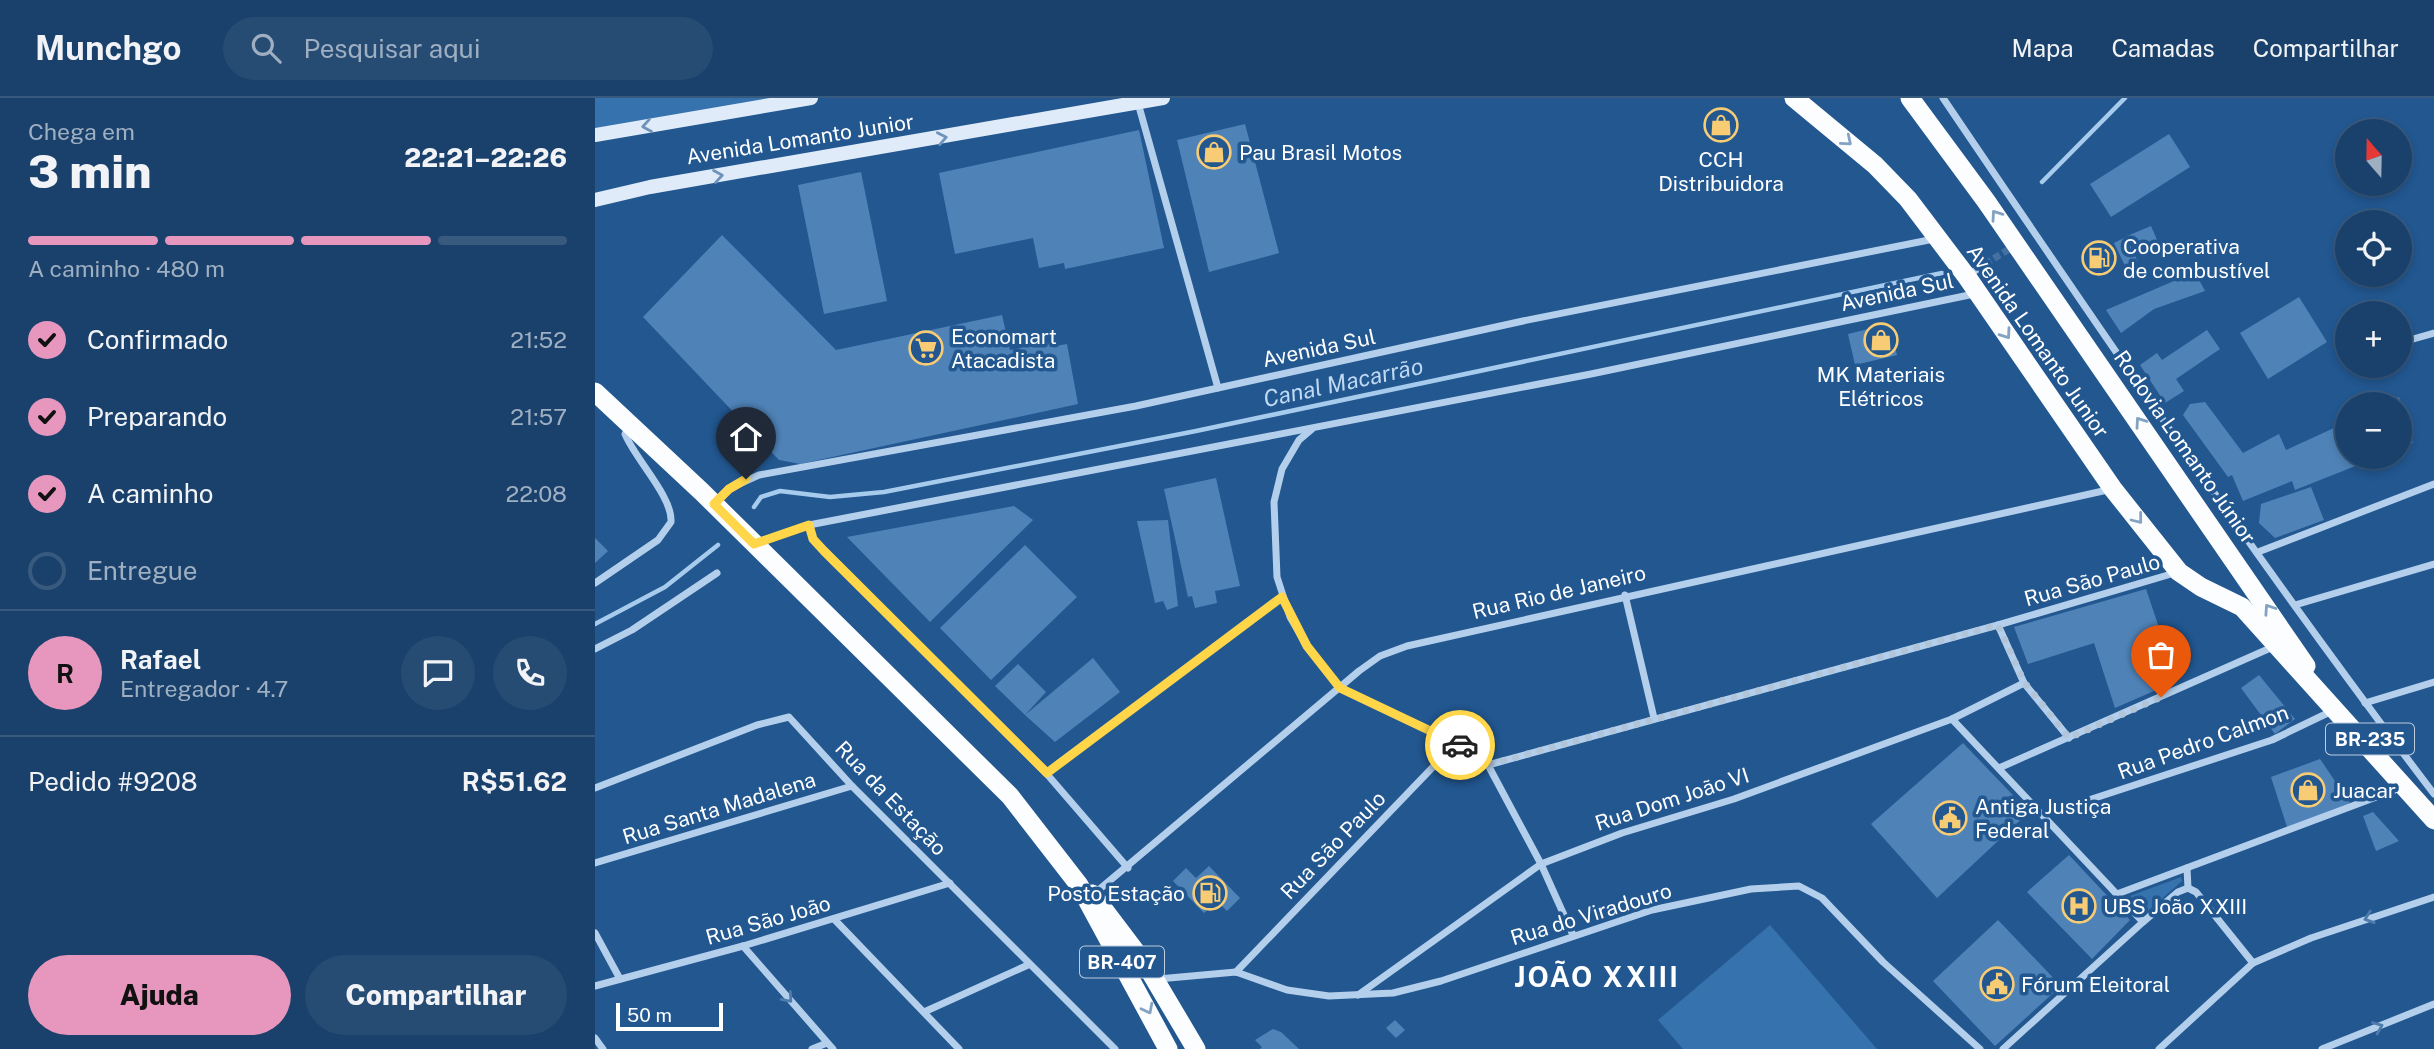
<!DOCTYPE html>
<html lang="pt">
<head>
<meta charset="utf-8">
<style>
  :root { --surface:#1a416c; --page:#274c74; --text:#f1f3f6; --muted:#9fafc2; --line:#385a7f; --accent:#e797bd }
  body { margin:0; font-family:"Public Sans",sans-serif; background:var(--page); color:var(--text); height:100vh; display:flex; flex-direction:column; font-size:26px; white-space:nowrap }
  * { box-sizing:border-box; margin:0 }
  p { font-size:23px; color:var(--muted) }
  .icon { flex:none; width:38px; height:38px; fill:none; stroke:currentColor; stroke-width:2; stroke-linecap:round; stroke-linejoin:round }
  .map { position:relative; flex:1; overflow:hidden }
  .sheet { display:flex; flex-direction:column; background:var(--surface); width:595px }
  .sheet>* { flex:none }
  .needle { width:46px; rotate:340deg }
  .controls { position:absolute; left:1740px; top:21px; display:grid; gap:14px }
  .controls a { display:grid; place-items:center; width:77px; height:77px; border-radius:50%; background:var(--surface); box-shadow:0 4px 10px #0003,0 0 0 2px var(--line); font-size:35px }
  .scale { position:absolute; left:21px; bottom:18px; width:107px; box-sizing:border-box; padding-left:7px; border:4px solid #fff; border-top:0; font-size:19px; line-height:24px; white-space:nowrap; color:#fff; -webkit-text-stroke:5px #225790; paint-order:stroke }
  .pin { position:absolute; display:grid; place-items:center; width:60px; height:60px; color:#fff; margin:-72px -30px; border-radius:50% 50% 50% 0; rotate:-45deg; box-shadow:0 0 7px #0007 }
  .pin .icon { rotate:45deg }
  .courier { position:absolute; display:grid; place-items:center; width:70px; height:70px; margin:-35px; border:5px solid #ffd54a; border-radius:50%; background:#fff; color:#222; box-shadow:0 2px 9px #0007 }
  .head em { font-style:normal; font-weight:800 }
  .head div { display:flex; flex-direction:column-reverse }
  .head { display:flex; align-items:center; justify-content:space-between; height:119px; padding:0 28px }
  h1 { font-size:46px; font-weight:800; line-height:52px }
  .bar { display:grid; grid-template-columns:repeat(4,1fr); gap:10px 7px; align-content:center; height:84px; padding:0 28px }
  .bar i { height:9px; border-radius:5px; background:var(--line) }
  .bar .selected { background:var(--accent) }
  .bar p { grid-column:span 4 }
  .line { display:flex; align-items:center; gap:18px; padding:0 28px; border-top:2px solid var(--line) }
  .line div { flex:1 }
  .round { display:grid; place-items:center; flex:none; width:74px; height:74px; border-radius:37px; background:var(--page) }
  ol { padding:0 28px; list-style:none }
  li { display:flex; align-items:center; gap:21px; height:77px }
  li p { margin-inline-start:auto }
  li .icon { padding:7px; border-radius:50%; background:var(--accent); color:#111; stroke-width:4 }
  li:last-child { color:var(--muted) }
  li i { width:38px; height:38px; border:4px solid var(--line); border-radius:50% }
  .action { display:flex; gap:14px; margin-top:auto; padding:14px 28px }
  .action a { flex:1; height:80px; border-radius:42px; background:var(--accent); color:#111; font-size:28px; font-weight:800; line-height:80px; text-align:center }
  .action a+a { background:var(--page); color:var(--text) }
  header { display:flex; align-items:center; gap:42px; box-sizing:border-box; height:98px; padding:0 35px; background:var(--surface); border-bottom:2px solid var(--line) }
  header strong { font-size:33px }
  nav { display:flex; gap:38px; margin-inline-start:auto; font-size:24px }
  .search { width:490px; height:63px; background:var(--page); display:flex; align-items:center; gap:18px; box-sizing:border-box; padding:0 24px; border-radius:38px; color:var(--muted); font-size:26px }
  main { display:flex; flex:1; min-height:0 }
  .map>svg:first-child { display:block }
</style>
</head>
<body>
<header>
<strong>Munchgo</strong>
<div class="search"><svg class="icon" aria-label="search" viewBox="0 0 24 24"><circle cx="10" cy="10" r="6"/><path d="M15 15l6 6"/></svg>Pesquisar aqui</div>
<nav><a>Mapa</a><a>Camadas</a><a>Compartilhar</a></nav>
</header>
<main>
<section class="sheet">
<div class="head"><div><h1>3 min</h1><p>Chega em</p></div><em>22:21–22:26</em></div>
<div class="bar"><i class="selected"></i><i class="selected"></i><i class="selected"></i><i></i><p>A caminho · 480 m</p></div>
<ol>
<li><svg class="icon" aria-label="check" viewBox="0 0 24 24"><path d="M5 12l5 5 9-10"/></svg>Confirmado<p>21:52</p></li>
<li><svg class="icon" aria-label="check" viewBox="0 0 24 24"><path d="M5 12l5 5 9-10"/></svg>Preparando<p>21:57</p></li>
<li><svg class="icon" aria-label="check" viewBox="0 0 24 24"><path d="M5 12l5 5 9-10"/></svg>A caminho<p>22:08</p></li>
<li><i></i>Entregue</li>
</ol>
<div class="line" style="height:126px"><b class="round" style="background:var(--accent);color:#111">R</b><div><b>Rafael</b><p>Entregador · 4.7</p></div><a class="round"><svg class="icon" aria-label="chat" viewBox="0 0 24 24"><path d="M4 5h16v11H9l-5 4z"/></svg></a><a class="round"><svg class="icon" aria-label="phone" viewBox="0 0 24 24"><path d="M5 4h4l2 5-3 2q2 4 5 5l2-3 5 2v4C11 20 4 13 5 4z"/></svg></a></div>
<div class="line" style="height:91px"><div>Pedido #9208</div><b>R$51.62</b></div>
<div class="action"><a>Ajuda</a><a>Compartilhar</a></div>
</section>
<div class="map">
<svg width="1839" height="951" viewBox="0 0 1839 951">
  <rect width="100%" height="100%" fill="#225790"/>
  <g fill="#3672ad">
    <polygon points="0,0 201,0 0,32"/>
    <polygon points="1586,779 1587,783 1550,816 1535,798"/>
    <polygon points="1175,827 1282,951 1088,951 1063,922"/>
  </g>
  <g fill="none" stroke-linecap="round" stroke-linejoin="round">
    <g stroke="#a7cbed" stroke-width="4.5">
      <polyline points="1447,84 1530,0"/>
      <polyline points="159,409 166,399 185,393 235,399 289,394 601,333 1347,175"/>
      <polyline points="0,526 70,489 123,447"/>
    </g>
  </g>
  <g fill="#4f83b8">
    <polygon points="650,26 684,155 614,174 582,42"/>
    <polygon points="544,32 569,150 470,171 469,165 444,170 438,140 360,156 344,75"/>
    <polygon points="1574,36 1595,69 1516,119 1495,86"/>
    <polygon points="266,74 292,203 229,216 203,87"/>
    <polygon points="1556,128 1567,153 1556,155 1540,149 1532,138"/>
    <polygon points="127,137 241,252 407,217 415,252 453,244 455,249 472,246 483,306 205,366 184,362 48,219"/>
    <polygon points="1531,139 1543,164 1531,170 1519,145"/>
    <polygon points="1507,149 1514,164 1501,169 1494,154"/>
    <polygon points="1600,174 1610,193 1559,211 1526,235 1511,212"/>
    <polygon points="1704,199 1732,244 1673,281 1645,235"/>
    <polygon points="1294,226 1302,257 1260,267 1253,236"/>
    <polygon points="1612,232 1625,251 1581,281 1589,293 1570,305 1545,267 1562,255 1567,262"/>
    <polygon points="1804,299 1818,345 1804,351 1804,306 1789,306"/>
    <polygon points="1610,304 1648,355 1684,336 1691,352 1752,324 1752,359 1783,359 1700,392 1697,383 1648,403 1637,377 1633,379 1588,317 1595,306"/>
    <polygon points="621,380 645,488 620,493 622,505 600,510 597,498 593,499 569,391"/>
    <polygon points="1716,389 1729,422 1680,440 1664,425 1666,406"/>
    <polygon points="419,408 438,422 335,524 252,439"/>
    <polygon points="573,422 583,508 572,512 568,503 560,505 542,423"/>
    <polygon points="0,440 13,453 0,465"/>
    <polygon points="430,447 482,499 396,582 345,530"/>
    <polygon points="1551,491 1582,583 1520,610 1499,545 1433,566 1419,529"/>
    <polygon points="498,560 525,594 460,644 430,617"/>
    <polygon points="423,566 451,594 430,617 400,588"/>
    <polygon points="1664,577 1700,621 1680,636 1646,590"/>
    <polygon points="1368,645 1434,714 1342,800 1276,726"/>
    <polygon points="1725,661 1755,705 1692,729 1676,679"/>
    <polygon points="1778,714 1804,743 1781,753 1768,718"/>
    <polygon points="1474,757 1535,822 1497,861 1432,794"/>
    <polygon points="614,768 645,800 632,813 622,803 609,815 578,783 591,770 601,780"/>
    <polygon points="1403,822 1466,888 1400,948 1338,883"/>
    <polygon points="800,922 810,932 801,940 791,930"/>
    <polygon points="678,931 686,934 704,951 665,951 667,949 660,942"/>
  </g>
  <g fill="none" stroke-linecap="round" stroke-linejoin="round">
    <polyline stroke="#4370a1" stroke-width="7" stroke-dasharray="7 3.5" stroke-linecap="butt" points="1390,166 1419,148"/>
    <g stroke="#b3cfec" stroke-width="7">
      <path d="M 1348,0 C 1507,235 1667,470 1839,696"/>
      <polyline points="543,5 623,290"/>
      <polyline points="1372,178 1390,166"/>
      <polyline points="1804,245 1839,235"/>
      <polyline points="717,331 704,342 687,371 679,404 682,479 695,519 712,548 745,590 861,645 893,667 946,766 978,837"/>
      <polyline points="120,405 133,391 164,377 541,308 928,223 1339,141"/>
      <polyline points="214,427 218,441 451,675 533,770"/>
      <polyline points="160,445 214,427 996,276 1379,196"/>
      <polyline points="1663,454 1839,386"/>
      <path d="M 0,485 L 63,442 L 76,424 C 78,399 40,361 30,336 L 35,329"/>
      <polyline points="1030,497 1059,620"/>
      <polyline points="1700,507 1839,466"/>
      <polyline points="1403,527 1429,585 1474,640"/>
      <polyline points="0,551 37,532 122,475"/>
      <polyline points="1770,605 1839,584"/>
      <polyline points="1357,621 1548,824"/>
      <polyline points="893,667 1403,527 1583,474"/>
      <polyline points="1404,670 1680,548"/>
      <polyline points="451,675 687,499"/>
      <polyline points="0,690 162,627 194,619 257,688 520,951"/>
      <polyline points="1448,717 1677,642 1737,613"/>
      <polyline points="0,765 257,688"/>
      <polyline points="1593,790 1601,794 1658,865"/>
      <polyline points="500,795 764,573 785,558 812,548 1517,391"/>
      <polyline points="1522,796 1808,689"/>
      <polyline points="239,821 364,951"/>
      <polyline points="0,835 25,881"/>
      <polyline points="148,848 238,951"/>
      <polyline points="641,874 861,645"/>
      <polyline points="563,881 641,874 692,892 734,898 798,895 846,883 1057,812 1156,791 1204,788 1227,800 1288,864 1385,951"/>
      <polyline points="0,888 148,848 355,785"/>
      <polyline points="763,897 946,766 1027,735 1139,701 1357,621 1429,585"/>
      <polyline points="329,914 433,867"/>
      <polyline points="0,940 8,951"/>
      <polyline points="217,951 232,945"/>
      <polyline points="1408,951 1548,824 1583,794 1593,790 1592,770"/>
      <polyline points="1564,951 1658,865 1716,840 1839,799"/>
      <polyline points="1727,951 1839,906"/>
    </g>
    <g stroke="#dfebf9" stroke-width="14">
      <polyline points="0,37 216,0"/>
      <polyline points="0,102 55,89 568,0"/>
    </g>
    <g stroke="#fcfdff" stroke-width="19">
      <polyline points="1199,0 1280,67 1313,101 1372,179 1518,391 1584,474 1606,489 1647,509 1839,722"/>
      <polyline points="1315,0 1391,103 1711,568"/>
      <polyline points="0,294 107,394 415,698 484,787 573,951"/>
      <polyline points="497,796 553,870 601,951"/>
    </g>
  </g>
  <defs><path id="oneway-chevron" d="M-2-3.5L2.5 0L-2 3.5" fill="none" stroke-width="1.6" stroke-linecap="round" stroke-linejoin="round" transform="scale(1.75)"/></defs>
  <g stroke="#6e92ba">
    <use href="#oneway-chevron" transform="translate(52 28) rotate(170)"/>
    <use href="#oneway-chevron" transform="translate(347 40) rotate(-11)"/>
    <use href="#oneway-chevron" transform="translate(123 78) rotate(-9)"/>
  </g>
  <g stroke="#84a2c2">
    <use href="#oneway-chevron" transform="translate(1252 43) rotate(40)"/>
    <use href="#oneway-chevron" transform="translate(1401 117) rotate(-125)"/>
    <use href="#oneway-chevron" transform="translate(1411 236) rotate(55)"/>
    <use href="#oneway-chevron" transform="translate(1545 324) rotate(-125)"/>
    <use href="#oneway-chevron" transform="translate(1543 421) rotate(52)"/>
    <use href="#oneway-chevron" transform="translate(1674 511) rotate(-124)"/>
    <use href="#oneway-chevron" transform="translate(553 911) rotate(63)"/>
  </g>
  <g stroke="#4e7bac">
    <use href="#oneway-chevron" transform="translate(1774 820) rotate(161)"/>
    <use href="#oneway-chevron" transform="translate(193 900) rotate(49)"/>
    <use href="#oneway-chevron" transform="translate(1783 929) rotate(-22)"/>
  </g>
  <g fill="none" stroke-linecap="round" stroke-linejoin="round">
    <polyline stroke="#b2c4d8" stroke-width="7" stroke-dasharray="0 12.6" points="865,647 893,667 1403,527 1429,584 1474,640 1566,599"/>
    <polyline stroke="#ffd54a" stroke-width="9" points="151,381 134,391 119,406 159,446 214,427 218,441 229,453 452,675 687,499 712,548 745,590 865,647"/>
  </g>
  <defs>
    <symbol id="shop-ring" viewBox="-11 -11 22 22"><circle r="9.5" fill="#225790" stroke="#f8cc75" stroke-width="1.5"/><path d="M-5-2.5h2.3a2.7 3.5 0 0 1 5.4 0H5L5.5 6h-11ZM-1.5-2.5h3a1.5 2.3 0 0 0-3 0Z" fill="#f8cc75"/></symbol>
    <symbol id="fuel-ring" viewBox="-11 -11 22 22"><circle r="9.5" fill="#225790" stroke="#f8cc75" stroke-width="1.5"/><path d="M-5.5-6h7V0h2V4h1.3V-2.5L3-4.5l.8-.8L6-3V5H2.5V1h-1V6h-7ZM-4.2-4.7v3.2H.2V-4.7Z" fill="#f8cc75"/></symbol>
    <symbol id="supermarket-ring" viewBox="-11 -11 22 22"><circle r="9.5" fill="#225790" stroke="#f8cc75" stroke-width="1.5"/><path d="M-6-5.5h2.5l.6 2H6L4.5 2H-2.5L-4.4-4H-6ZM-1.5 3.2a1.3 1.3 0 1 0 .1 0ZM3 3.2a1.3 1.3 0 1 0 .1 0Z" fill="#f8cc75"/></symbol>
    <symbol id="civic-ring" viewBox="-11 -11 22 22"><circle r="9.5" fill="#225790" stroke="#f8cc75" stroke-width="1.5"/><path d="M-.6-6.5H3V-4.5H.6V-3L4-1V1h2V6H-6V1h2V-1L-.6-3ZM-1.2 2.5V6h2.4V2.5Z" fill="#f8cc75"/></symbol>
    <symbol id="hospital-ring" viewBox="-11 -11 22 22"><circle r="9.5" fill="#225790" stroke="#f8cc75" stroke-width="1.5"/><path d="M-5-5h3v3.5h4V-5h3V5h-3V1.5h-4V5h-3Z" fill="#f8cc75"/></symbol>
  </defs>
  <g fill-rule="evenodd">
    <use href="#shop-ring" x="1107" y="8" width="38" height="38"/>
    <use href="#shop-ring" x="600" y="35" width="38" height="38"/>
    <use href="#fuel-ring" x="1485" y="141" width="38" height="38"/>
    <use href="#shop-ring" x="1267" y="223" width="38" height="38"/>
    <use href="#supermarket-ring" x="312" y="231" width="38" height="38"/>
    <use href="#shop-ring" x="1694" y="673" width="38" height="38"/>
    <use href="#civic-ring" x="1336" y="701" width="38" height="38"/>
    <use href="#fuel-ring" x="596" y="776" width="38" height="38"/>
    <use href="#hospital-ring" x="1465" y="789" width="38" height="38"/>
    <use href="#civic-ring" x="1383" y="867" width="38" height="38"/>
  </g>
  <g text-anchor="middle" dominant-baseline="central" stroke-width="7" stroke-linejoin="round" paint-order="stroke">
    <g fill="#225790" stroke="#bdcdde" stroke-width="2">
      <rect x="1731" y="625.5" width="88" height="31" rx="5"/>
      <rect x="485" y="848.5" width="84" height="31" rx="5"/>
    </g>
    <g font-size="19" font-weight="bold" fill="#fff">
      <text x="1775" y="641">BR-235</text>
      <text x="527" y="864">BR-407</text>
    </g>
    <g font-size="21" fill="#fff" stroke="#225790">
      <text transform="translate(205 41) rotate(-9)">Avenida Lomanto Junior</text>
      <text transform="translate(1302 194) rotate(-12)">Avenida Sul</text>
      <text transform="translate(1443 243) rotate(55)">Avenida Lomanto Junior</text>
      <text transform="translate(724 250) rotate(-12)">Avenida Sul</text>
      <text transform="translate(1590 349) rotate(55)">Rodovia Lomanto Júnior</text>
      <text transform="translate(1497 482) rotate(-16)">Rua São Paulo</text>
      <text transform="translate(964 494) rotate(-13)">Rua Rio de Janeiro</text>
      <text transform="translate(1608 644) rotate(-20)">Rua Pedro Calmon</text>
      <text transform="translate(296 700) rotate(46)">Rua da Estação</text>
      <text transform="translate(1077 701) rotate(-18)">Rua Dom João VI</text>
      <text transform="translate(124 710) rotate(-17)">Rua Santa Madalena</text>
      <text transform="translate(738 747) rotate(-46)">Rua São Paulo</text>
      <text transform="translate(996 816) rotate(-17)">Rua do Viradouro</text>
      <text transform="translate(173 822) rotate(-16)">Rua São João</text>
    </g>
    <g font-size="21" fill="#fff" stroke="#225790" text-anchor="start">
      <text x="644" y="54">Pau Brasil Motos</text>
      <text x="1126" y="61" text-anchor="middle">CCH<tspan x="1126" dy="24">Distribuidora</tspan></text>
      <text x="1528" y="148">Cooperativa<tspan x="1528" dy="24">de combustível</tspan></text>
      <text x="356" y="238">Economart<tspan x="356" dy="24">Atacadista</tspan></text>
      <text x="1286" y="276" text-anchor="middle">MK Materiais<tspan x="1286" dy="24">Elétricos</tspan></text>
      <text x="1738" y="692">Juacar</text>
      <text x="1380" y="708">Antiga Justiça<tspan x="1380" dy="24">Federal</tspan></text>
      <text x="590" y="795" text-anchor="end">Posto Estação</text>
      <text x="1508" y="808">UBS João XXIII</text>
      <text x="1426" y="886">Fórum Eleitoral</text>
    </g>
    <g font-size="23" font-style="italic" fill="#bfd9f3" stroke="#225790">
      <text transform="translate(748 284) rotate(-12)">Canal Macarrão</text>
    </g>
    <g font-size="28" font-weight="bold" letter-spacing="2" fill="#fff" stroke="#225790">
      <text x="1002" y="878">JOÃO XXIII</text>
    </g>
  </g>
</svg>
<div class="controls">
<a><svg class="needle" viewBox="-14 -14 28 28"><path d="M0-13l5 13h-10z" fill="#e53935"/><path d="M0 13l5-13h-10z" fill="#9fafc2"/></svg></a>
<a><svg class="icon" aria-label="locate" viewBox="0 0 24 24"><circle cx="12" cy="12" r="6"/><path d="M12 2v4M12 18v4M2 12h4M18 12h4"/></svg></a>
<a>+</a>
<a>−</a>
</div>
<div class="scale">50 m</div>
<div class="pin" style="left:1566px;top:599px;background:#ea580c"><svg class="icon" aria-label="bag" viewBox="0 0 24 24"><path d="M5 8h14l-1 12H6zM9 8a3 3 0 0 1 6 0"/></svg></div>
<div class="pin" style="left:151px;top:381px;background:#1f2937"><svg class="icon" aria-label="home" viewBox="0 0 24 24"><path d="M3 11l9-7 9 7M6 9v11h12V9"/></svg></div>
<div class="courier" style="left:865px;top:647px"><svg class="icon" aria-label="car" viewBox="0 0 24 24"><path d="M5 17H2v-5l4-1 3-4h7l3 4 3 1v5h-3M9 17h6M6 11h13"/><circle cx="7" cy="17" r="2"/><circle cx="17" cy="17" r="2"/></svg></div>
</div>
</main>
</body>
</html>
